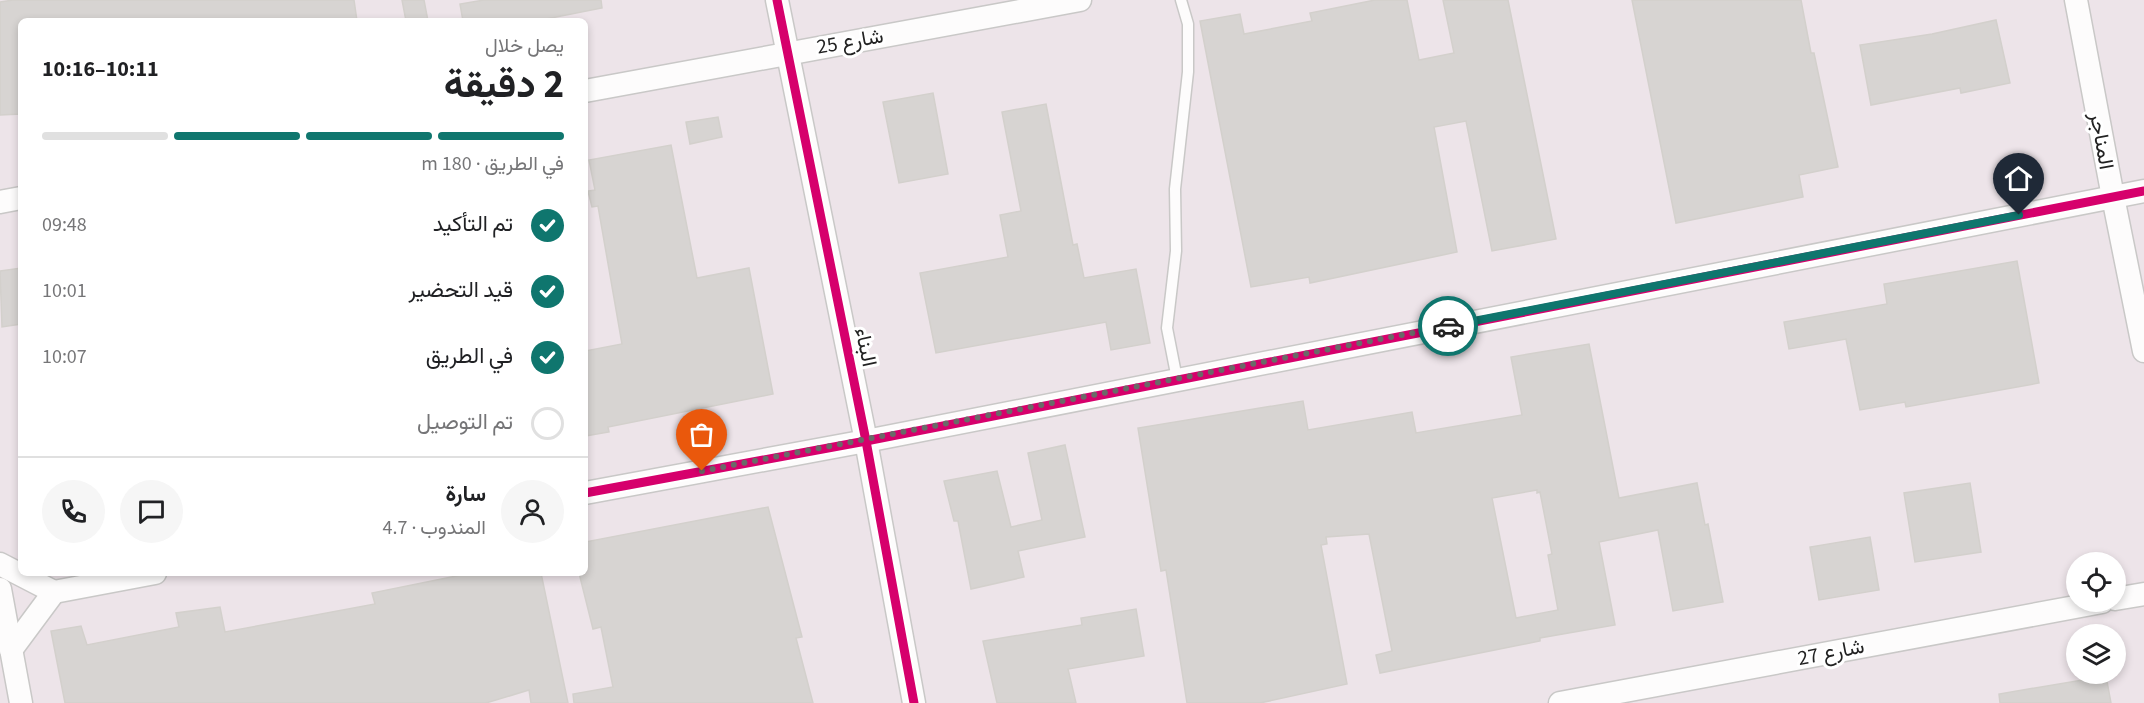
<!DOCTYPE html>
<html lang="ar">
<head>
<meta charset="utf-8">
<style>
  :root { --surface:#fff; --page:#f6f6f6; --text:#202124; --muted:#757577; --line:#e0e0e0; --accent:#0f766e }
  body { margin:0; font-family:"Source Sans 3",Vazirmatn,sans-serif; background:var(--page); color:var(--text); direction:rtl; height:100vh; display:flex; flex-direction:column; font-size:22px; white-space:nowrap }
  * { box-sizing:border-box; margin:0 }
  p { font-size:20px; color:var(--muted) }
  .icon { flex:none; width:33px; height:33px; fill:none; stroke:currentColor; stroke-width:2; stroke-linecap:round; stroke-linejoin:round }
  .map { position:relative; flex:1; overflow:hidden; direction:ltr }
  .drawer { position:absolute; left:18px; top:18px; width:570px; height:558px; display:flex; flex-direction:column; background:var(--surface); border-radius:9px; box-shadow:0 3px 9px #0003; direction:rtl }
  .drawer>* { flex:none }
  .buttons { position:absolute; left:2066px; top:552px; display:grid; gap:12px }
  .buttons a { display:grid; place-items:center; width:60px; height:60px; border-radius:50%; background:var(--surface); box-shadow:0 3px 9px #0003; font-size:30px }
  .pin { position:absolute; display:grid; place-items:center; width:51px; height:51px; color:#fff; margin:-62px -26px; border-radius:50% 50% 50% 0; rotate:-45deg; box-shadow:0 0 6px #0007 }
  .pin .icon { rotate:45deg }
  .courier { position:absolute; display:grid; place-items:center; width:60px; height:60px; margin:-30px; border:4px solid #0f766e; border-radius:50%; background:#fff; color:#222; box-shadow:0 2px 8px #0007 }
  .headline em { font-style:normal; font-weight:700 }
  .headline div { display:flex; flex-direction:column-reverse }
  .headline { display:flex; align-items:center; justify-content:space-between; height:102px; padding:0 24px }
  h1 { font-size:39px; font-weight:700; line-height:45px }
  .bar { display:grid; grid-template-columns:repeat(4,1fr); gap:9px 6px; align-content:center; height:72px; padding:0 24px }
  .bar i { height:8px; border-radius:4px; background:var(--line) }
  .bar .active { background:var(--accent) }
  .bar p { grid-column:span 4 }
  .line { display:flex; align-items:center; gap:15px; padding:0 24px; border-top:2px solid var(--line) }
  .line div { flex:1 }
  .round { display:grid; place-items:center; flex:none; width:63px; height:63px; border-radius:32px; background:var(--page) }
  ol { padding:0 24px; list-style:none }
  li { display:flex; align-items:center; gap:18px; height:66px }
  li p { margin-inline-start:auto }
  li .icon { padding:6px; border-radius:50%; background:var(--accent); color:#fff; stroke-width:4 }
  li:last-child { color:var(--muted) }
  li i { width:33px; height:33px; border:3px solid var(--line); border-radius:50% }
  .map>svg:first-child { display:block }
</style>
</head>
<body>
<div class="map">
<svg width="2144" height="703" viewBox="0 0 2144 703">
  <rect width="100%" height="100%" fill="#f0eeeb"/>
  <path fill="#ede4e9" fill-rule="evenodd" d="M 0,0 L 2144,0 L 2144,703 L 0,703 ZM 21,21 L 585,21 L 585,573 L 21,573 ZM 2076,562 L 2115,562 L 2115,602 L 2076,602 ZM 2076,634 L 2115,634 L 2115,674 L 2076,674 Z"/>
  <g fill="#d7d4d2" stroke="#d3d0cc" stroke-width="1.5" fill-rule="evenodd">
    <polygon points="13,0 354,0 357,21 21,21 21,114 0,115 0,2"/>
    <polygon points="402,0 424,0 428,21 406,21"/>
    <polygon points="484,0 601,0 602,8 536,21 463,21 460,4"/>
    <polygon points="1375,0 1407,0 1419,60 1454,53 1443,0 1508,0 1556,239 1492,251 1466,121 1434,127 1457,252 1310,283 1309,277 1251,287 1200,21 1240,14 1244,34 1312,21 1310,13"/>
    <polygon points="1632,0 1801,0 1811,53 1814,53 1838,167 1799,175 1803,197 1676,223"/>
    <polygon points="1996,20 2010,83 1961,93 1960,88 1871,105 1860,45 1932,34"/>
    <polygon points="933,93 948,174 899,183 883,102"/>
    <polygon points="1046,104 1073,245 1077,244 1084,278 1136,269 1150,343 1111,350 1106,322 936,353 920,273 1008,257 1000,215 1021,211 1002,112"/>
    <polygon points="718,117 722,137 690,144 686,122"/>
    <polygon points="671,145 697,278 749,268 773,394 608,427 609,432 585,436 585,351 622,344 598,206 592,207 588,191 595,190 589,160"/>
    <polygon points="2017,261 2039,383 1906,407 1905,402 1860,410 1846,339 1789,349 1784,322 1887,304 1884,284"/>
    <polygon points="21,268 21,324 2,327 0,271"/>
    <path d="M 1589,344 L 1619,498 L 1697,483 L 1705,525 L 1708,524 L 1723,602 L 1673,611 L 1658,530 L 1599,542 L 1615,625 L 1540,638 L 1540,641 L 1380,673 L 1376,655 L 1392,651 L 1369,534 L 1326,537 L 1327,544 L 1321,545 L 1347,684 L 1260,703 L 1187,703 L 1166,570 L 1161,571 L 1138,428 L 1303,401 L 1308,430 L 1412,412 L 1416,433 L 1522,415 L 1511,357 ZM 1537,490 L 1537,493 L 1540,492 L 1552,554 L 1548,555 L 1558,610 L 1516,618 L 1492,498 Z"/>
    <polygon points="1065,445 1085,537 1018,551 1024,577 971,589 958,521 954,521 944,481 997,471 1011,527 1042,520 1028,453"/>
    <polygon points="1970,483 1981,552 1915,562 1904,493"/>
    <polygon points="768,507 802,637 796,638 813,703 574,703 573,694 613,687 601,627 593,629 579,573 585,573 585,542"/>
    <polygon points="1870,537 1879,590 1819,600 1810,547"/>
    <polygon points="471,573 541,573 568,703 531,703 529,690 486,703 65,703 51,631 81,626 87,645 179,627 176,613 220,607 225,632 375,604 372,593"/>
    <polygon points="1136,609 1144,656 1068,669 1076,703 997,703 983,641 1082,625 1081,618"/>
    <polygon points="2106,676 2111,703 2000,703 1999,694"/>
  </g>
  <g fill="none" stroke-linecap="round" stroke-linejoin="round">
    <defs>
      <polyline id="service" points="1177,379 1167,328 1176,251 1175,189 1188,72 1188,24 1181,0"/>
      <g id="minor">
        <polyline points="777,0 866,441 914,703"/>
        <polyline points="2076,0 2113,197 2144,351"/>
        <polyline points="585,91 1080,0"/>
        <polyline points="0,202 21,198"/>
        <polyline points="585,493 866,441 2144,191"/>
        <polyline points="0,564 54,592 155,573"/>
        <polyline points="0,589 21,703"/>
        <polyline points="2115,599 2144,594"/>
        <polyline points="11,650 54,592"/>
        <polyline points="1560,703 2102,602"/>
      </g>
    </defs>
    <use href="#service" stroke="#c9c8c7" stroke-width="13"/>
    <use href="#minor" stroke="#c9c8c7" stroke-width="25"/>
    <use href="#service" stroke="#fdfcfc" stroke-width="10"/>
    <use href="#minor" stroke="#fdfcfc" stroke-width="22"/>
    <defs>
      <g id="cycleway">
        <polyline points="777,0 866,441 914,703"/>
        <polyline points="585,493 866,441 2144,191"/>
      </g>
    </defs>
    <use href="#cycleway" stroke="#fff" stroke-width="13"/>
    <use href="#cycleway" stroke="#d6006c" stroke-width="9"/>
  </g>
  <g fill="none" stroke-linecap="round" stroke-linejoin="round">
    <polyline stroke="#6a6968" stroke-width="6" stroke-dasharray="0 10.8" points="702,471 1448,326"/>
    <polyline stroke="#0f766e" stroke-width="8" points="1448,326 2019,215"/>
  </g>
  <g text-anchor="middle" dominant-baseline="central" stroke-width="6" stroke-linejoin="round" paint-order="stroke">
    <g font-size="21" fill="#222" stroke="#fff">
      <text transform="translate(850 41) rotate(-10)">شارع 25</text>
      <text transform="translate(2102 141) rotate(80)">المناجر</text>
      <text transform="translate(866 347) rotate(78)">البناء</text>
      <text transform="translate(1831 652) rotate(-11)">شارع 27</text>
    </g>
  </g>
</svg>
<div class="buttons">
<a><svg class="icon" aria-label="locate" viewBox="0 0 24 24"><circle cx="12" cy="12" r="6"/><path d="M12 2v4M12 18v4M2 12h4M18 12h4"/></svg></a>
<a><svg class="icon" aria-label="layers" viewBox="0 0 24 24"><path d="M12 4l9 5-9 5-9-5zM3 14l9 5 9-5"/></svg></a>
</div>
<div class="pin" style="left:702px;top:471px;background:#ea580c"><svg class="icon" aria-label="bag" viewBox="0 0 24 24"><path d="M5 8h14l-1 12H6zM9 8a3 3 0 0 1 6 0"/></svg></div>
<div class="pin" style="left:2019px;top:215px;background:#1f2937"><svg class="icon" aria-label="home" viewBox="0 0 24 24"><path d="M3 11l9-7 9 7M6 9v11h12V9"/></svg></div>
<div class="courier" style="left:1448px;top:326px"><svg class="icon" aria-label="car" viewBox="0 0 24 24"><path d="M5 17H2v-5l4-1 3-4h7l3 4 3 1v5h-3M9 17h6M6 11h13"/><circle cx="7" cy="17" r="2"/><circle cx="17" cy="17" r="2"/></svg></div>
<section class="drawer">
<div class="headline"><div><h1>2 دقيقة</h1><p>يصل خلال</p></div><em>10:11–10:16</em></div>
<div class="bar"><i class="active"></i><i class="active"></i><i class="active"></i><i></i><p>في الطريق · 180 m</p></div>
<ol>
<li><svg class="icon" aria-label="check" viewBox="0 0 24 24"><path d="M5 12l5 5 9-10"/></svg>تم التأكيد<p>09:48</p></li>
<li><svg class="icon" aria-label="check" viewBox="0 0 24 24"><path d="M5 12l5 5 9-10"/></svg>قيد التحضير<p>10:01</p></li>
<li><svg class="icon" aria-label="check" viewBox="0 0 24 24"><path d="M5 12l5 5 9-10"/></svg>في الطريق<p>10:07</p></li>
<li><i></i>تم التوصيل</li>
</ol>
<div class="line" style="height:108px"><a class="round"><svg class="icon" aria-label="person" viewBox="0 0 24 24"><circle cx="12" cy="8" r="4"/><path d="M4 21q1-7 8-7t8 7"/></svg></a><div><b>سارة</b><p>المندوب · 4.7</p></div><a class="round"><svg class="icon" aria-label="chat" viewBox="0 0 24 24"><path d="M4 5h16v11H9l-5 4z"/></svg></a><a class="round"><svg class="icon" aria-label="phone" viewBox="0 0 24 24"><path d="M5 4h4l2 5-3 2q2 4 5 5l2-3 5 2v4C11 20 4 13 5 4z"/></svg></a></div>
</section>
</div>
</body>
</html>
